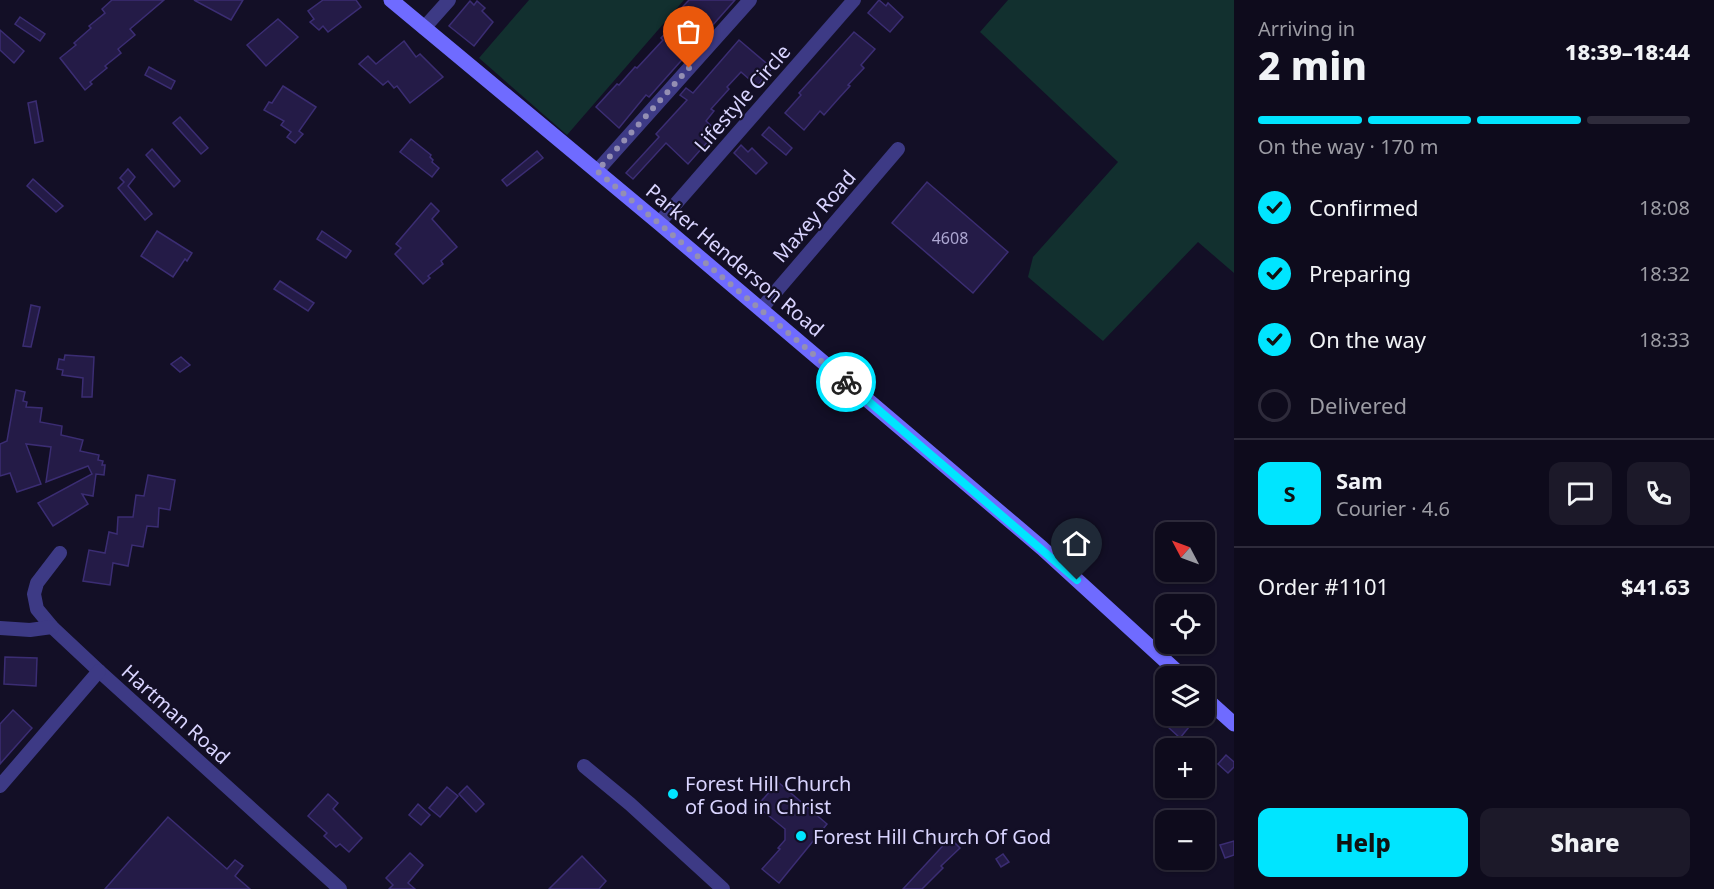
<!DOCTYPE html>
<html lang="en">
<head>
<meta charset="utf-8">
<style>
  :root { --surface:#0e0b1c; --page:#1c1929; --text:#f1f3f6; --muted:#9b9ba3; --line:#2e2b3b; --accent:#00e5ff }
  body { margin:0; font-family:"Noto Sans",sans-serif; background:var(--page); color:var(--text); height:100vh; display:flex; flex-direction:column; font-size:22px; white-space:nowrap }
  * { box-sizing:border-box; margin:0 }
  p { font-size:20px; color:var(--muted) }
  .icon { flex:none; width:33px; height:33px; fill:none; stroke:currentColor; stroke-width:2; stroke-linecap:round; stroke-linejoin:round }
  .map { position:relative; flex:1; overflow:hidden }
  .panel { display:flex; flex-direction:column; background:var(--surface); width:480px }
  .panel>* { flex:none }
  .needle { width:39px; rotate:311deg }
  .tools { position:absolute; left:1155px; top:522px; display:grid; gap:12px }
  .tools a { display:grid; place-items:center; width:60px; height:60px; border-radius:12px; background:var(--surface); box-shadow:0 2px 4px #0004,0 0 0 2px var(--line); font-size:30px }
  .pin { position:absolute; display:grid; place-items:center; width:51px; height:51px; color:#fff; margin:-62px -26px; border-radius:50% 50% 50% 0; rotate:-45deg; box-shadow:0 0 6px #0007 }
  .pin .icon { rotate:45deg }
  .courier { position:absolute; display:grid; place-items:center; width:60px; height:60px; margin:-30px; border:4px solid #00e5ff; border-radius:50%; background:#fff; color:#222; box-shadow:0 2px 8px #0007 }
  .headline em { font-style:normal; font-weight:800 }
  .headline div { display:flex; flex-direction:column-reverse }
  .headline { display:flex; align-items:center; justify-content:space-between; height:102px; padding:0 24px }
  h1 { font-size:39px; font-weight:800; line-height:45px }
  .bar { display:grid; grid-template-columns:repeat(4,1fr); gap:9px 6px; align-content:center; height:72px; padding:0 24px }
  .bar i { height:8px; border-radius:4px; background:var(--line) }
  .bar .on { background:var(--accent) }
  .bar p { grid-column:span 4 }
  .line { display:flex; align-items:center; gap:15px; padding:0 24px; border-top:2px solid var(--line) }
  .line div { flex:1 }
  .round { display:grid; place-items:center; flex:none; width:63px; height:63px; border-radius:12px; background:var(--page) }
  ol { padding:0 24px; list-style:none }
  li { display:flex; align-items:center; gap:18px; height:66px }
  li p { margin-inline-start:auto }
  li .icon { padding:6px; border-radius:50%; background:var(--accent); color:#111; stroke-width:4 }
  li:last-child { color:var(--muted) }
  li i { width:33px; height:33px; border:3px solid var(--line); border-radius:50% }
  .button { display:flex; gap:12px; margin-top:auto; padding:12px 24px }
  .button a { flex:1; height:69px; border-radius:12px; background:var(--accent); color:#111; font-size:24px; font-weight:800; line-height:69px; text-align:center }
  .button a+a { background:var(--page); color:var(--text) }
  main { display:flex; flex:1; min-height:0 }
  .map>svg:first-child { display:block }
</style>
</head>
<body>
<main>
<div class="map">
<svg width="1234" height="889" viewBox="0 0 1234 889">
  <rect width="100%" height="100%" fill="#130f26"/>
  <g fill="#12302f">
    <polygon points="529,0 684,0 567,135 479,58"/>
    <polygon points="1008,0 1234,0 1234,273 1198,242 1103,341 1028,277 1033,257 1118,162 980,32"/>
  </g>
  <g fill="#241b47" stroke="#3b2d73" stroke-width="1.5">
    <polygon points="112,0 164,0 130,29 135,35 118,49 121,53 105,66 107,68 90,82 92,84 85,90 60,58 76,45 74,43 91,28 89,26 105,13 102,9"/>
    <polygon points="194,0 243,0 231,20"/>
    <polygon points="323,0 356,0 361,7 328,32 323,26 319,30 310,22 314,19 308,11"/>
    <polygon points="689,0 735,0 649,97 646,95 619,128 596,107 617,84 619,85 635,67 637,68 663,40 661,38 678,20 674,16"/>
    <polygon points="879,0 886,6 888,3 903,17 890,32 868,13"/>
    <polygon points="470,1 474,5 477,1 485,8 482,11 493,22 474,46 449,26"/>
    <polygon points="20,17 45,34 40,41 15,24"/>
    <polygon points="278,19 298,37 266,66 247,45"/>
    <polygon points="0,30 24,51 14,63 0,50"/>
    <polygon points="854,32 875,49 861,65 864,68 848,85 850,86 839,98 824,115 820,111 804,130 785,113 801,95 799,93"/>
    <polygon points="739,40 772,68 757,86 741,72 727,87 729,89 711,109 714,111 706,121 717,131 688,164 666,143 633,179 626,173 659,137 656,134 687,100 680,95 686,88 693,93"/>
    <polygon points="404,41 416,57 420,54 443,77 410,103 397,86 394,88 388,81 383,85 359,64 368,56 376,64"/>
    <polygon points="149,67 175,81 171,89 145,75"/>
    <polygon points="283,86 316,107 299,131 303,134 295,143 287,137 291,132 281,125 284,121 264,110 269,102 272,103"/>
    <polygon points="36,101 43,141 35,143 28,103"/>
    <polygon points="180,117 208,148 201,154 173,123"/>
    <polygon points="769,127 792,148 786,155 762,135"/>
    <polygon points="411,139 431,155 430,157 433,160 432,162 439,168 432,177 400,152"/>
    <polygon points="741,145 748,152 752,148 767,163 756,174 734,153"/>
    <polygon points="152,149 180,181 174,187 146,155"/>
    <polygon points="537,151 543,158 507,186 502,180"/>
    <polygon points="128,169 135,177 128,186 152,214 145,220 118,188 124,182 120,178"/>
    <polygon points="33,179 63,206 56,212 27,186"/>
    <polygon points="927,182 1008,252 973,293 892,223"/>
    <polygon points="431,203 439,211 432,219 457,247 441,261 443,264 428,276 430,278 423,284 395,254 401,248 396,244"/>
    <polygon points="157,231 192,253 187,261 185,259 173,277 141,256"/>
    <polygon points="322,231 351,251 346,258 317,239"/>
    <polygon points="280,281 314,303 308,311 274,289"/>
    <polygon points="31,305 40,307 31,347 23,346"/>
    <polygon points="65,355 94,357 92,397 82,397 83,378 62,375 63,370 57,369 59,359 64,360"/>
    <polygon points="181,357 190,365 180,372 171,364"/>
    <polygon points="16,390 25,392 23,401 27,402 26,407 42,408 40,422 62,426 61,435 83,440 80,451 99,455 98,460 103,461 102,465 105,465 104,475 96,474 93,496 82,494 88,504 53,526 38,503 92,474 88,466 46,482 51,447 26,444 41,484 17,492 10,473 0,476 0,444 7,441"/>
    <polygon points="148,475 175,480 170,510 159,508 158,527 147,526 143,547 132,545 128,566 113,563 110,585 83,581 89,550 105,553 109,532 117,534 118,517 133,517 136,495 144,496"/>
    <polygon points="5,657 37,658 36,686 4,684"/>
    <polygon points="13,710 32,728 0,764 0,724"/>
    <polygon points="1178,717 1189,727 1180,738 1168,727"/>
    <polygon points="1226,755 1234,762 1234,767 1228,773 1218,764"/>
    <polygon points="778,782 827,824 779,883 762,869 780,849 778,848 785,840 785,829 757,806"/>
    <polygon points="467,786 484,804 476,812 459,794"/>
    <polygon points="447,787 458,796 440,817 429,808"/>
    <polygon points="328,794 338,803 333,809 362,838 349,852 340,844 336,847 324,836 327,833 308,816"/>
    <polygon points="418,804 430,815 421,825 409,815"/>
    <polygon points="168,817 227,869 235,860 243,866 235,876 250,889 105,889"/>
    <polygon points="950,838 960,848 941,866 943,868 922,889 903,889"/>
    <polygon points="1234,841 1234,855 1225,858 1220,845"/>
    <polygon points="410,853 423,865 408,883 415,889 389,889 393,885 386,878"/>
    <polygon points="1003,854 1009,862 1001,867 996,859"/>
    <polygon points="582,856 606,881 599,889 549,889"/>
  </g>
  <g fill="none" stroke-linecap="round" stroke-linejoin="round">
    <g stroke="#3d3a85" stroke-width="14">
      <polyline points="424,28 449,0"/>
      <polyline points="597,171 750,0"/>
      <polyline points="659,223 854,0"/>
      <polyline points="761,309 898,149"/>
      <polyline points="60,553 37,583 34,594 37,609 52,627 99,671 340,889"/>
      <polyline points="0,628 30,630 52,627"/>
      <polyline points="584,766 630,804 723,889"/>
      <polyline points="0,786 99,671"/>
    </g>
    <g stroke="#6f6bff" stroke-width="15">
      <polyline points="391,0 659,223 1042,548 1182,676"/>
      <polyline points="1204,697 1234,724"/>
    </g>
  </g>
  <g fill="none" stroke-linecap="round" stroke-linejoin="round">
    <polyline stroke="#948fb3" stroke-width="6" stroke-dasharray="0 10.8" points="689,68 597,171 846,382"/>
    <polyline stroke="#00e5ff" stroke-width="8" points="846,382 1077,580"/>
  </g>
  <g fill="#00e5ff" stroke="#130f26" stroke-width="2">
    <circle cx="673" cy="794" r="6"/>
    <circle cx="801" cy="836" r="6"/>
  </g>
  <g text-anchor="middle" dominant-baseline="central" stroke-width="4.5" stroke-linejoin="round" paint-order="stroke">
    <g font-size="16" fill="#aca6d1">
      <text x="950" y="238">4608</text>
    </g>
    <g font-size="20" fill="#d9d4ff" stroke="#130f26">
      <text transform="translate(742 98) rotate(-49)">Lifestyle Circle</text>
      <text transform="translate(814 216) rotate(-49)">Maxey Road</text>
      <text transform="translate(735 260) rotate(40)">Parker Henderson Road</text>
      <text transform="translate(176 714) rotate(42)">Hartman Road</text>
    </g>
    <g font-size="20" fill="#d9d4ff" stroke="#130f26" text-anchor="start">
      <text x="685" y="783">Forest Hill Church<tspan x="685" dy="23">of God in Christ</tspan></text>
      <text x="813" y="836">Forest Hill Church Of God</text>
    </g>
  </g>
</svg>
<div class="tools">
<a><svg class="needle" viewBox="-14 -14 28 28"><path d="M0-13l5 13h-10z" fill="#e53935"/><path d="M0 13l5-13h-10z" fill="#9b9ba3"/></svg></a>
<a><svg class="icon" aria-label="locate" viewBox="0 0 24 24"><circle cx="12" cy="12" r="6"/><path d="M12 2v4M12 18v4M2 12h4M18 12h4"/></svg></a>
<a><svg class="icon" aria-label="layers" viewBox="0 0 24 24"><path d="M12 4l9 5-9 5-9-5zM3 14l9 5 9-5"/></svg></a>
<a>+</a>
<a>−</a>
</div>
<div class="pin" style="left:689px;top:68px;background:#ea580c"><svg class="icon" aria-label="bag" viewBox="0 0 24 24"><path d="M5 8h14l-1 12H6zM9 8a3 3 0 0 1 6 0"/></svg></div>
<div class="pin" style="left:1077px;top:580px;background:#1f2937"><svg class="icon" aria-label="home" viewBox="0 0 24 24"><path d="M3 11l9-7 9 7M6 9v11h12V9"/></svg></div>
<div class="courier" style="left:846px;top:382px"><svg class="icon" aria-label="bike" viewBox="0 0 24 24"><circle cx="6" cy="16" r="4"/><circle cx="18" cy="16" r="4"/><path d="M6 16l4-8h5l3 8M10 8l3 8H6M13 5h3"/></svg></div>
</div>
<section class="panel">
<div class="headline"><div><h1>2 min</h1><p>Arriving in</p></div><em>18:39–18:44</em></div>
<div class="bar"><i class="on"></i><i class="on"></i><i class="on"></i><i></i><p>On the way · 170 m</p></div>
<ol>
<li><svg class="icon" aria-label="check" viewBox="0 0 24 24"><path d="M5 12l5 5 9-10"/></svg>Confirmed<p>18:08</p></li>
<li><svg class="icon" aria-label="check" viewBox="0 0 24 24"><path d="M5 12l5 5 9-10"/></svg>Preparing<p>18:32</p></li>
<li><svg class="icon" aria-label="check" viewBox="0 0 24 24"><path d="M5 12l5 5 9-10"/></svg>On the way<p>18:33</p></li>
<li><i></i>Delivered</li>
</ol>
<div class="line" style="height:108px"><b class="round" style="background:var(--accent);color:#111">S</b><div><b>Sam</b><p>Courier · 4.6</p></div><a class="round"><svg class="icon" aria-label="chat" viewBox="0 0 24 24"><path d="M4 5h16v11H9l-5 4z"/></svg></a><a class="round"><svg class="icon" aria-label="phone" viewBox="0 0 24 24"><path d="M5 4h4l2 5-3 2q2 4 5 5l2-3 5 2v4C11 20 4 13 5 4z"/></svg></a></div>
<div class="line" style="height:78px"><div>Order #1101</div><b>$41.63</b></div>
<div class="button"><a>Help</a><a>Share</a></div>
</section>
</main>
</body>
</html>
